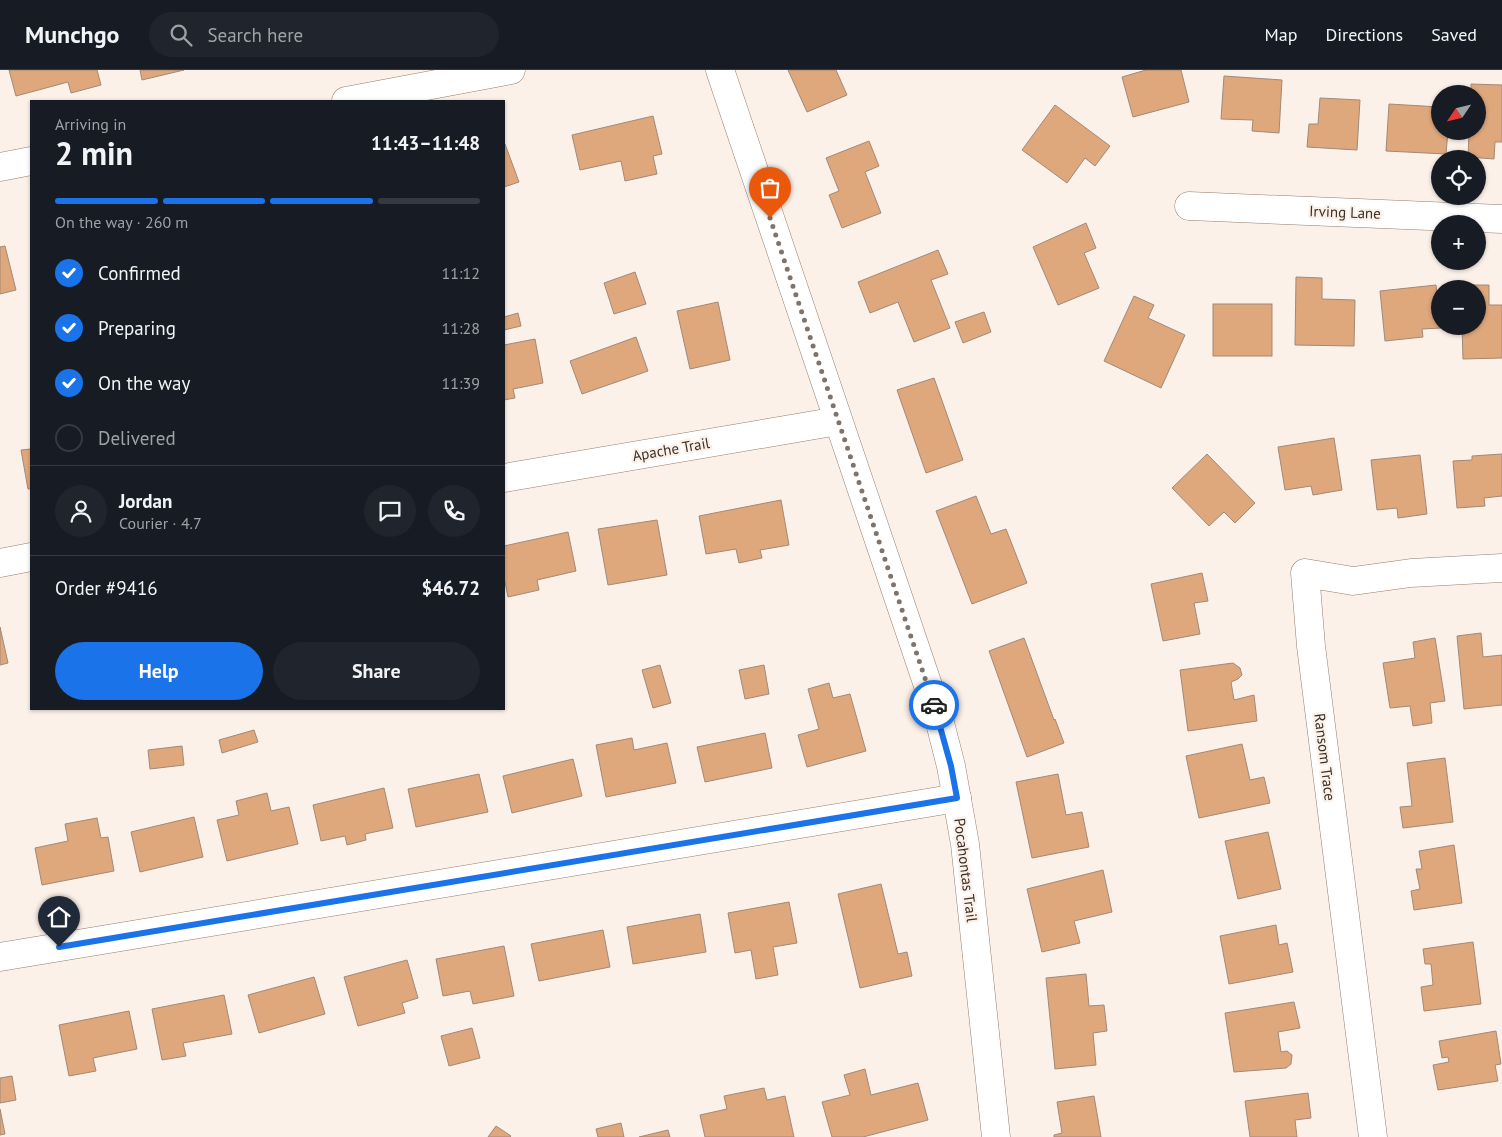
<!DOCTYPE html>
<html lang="en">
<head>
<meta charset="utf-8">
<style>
  :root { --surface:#171b24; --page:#20242c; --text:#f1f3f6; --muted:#9ea1a6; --line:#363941; --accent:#1a73e8 }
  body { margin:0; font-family:"PT Sans",sans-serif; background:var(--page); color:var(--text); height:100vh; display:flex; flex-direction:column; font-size:19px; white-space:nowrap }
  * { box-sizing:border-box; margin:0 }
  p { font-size:16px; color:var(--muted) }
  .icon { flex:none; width:28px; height:28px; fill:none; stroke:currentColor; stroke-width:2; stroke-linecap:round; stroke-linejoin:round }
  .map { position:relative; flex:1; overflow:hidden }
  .side { position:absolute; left:30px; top:30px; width:475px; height:610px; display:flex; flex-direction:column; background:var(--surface); border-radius:0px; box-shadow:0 1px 4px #0004 }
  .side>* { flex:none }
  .needle { width:32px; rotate:235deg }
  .fabs { position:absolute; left:1431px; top:15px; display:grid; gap:10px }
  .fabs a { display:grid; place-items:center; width:55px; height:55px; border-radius:50%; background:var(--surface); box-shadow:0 1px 4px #0004; font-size:25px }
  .pin { position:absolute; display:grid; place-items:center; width:42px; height:42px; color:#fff; margin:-51px -21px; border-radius:50% 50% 50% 0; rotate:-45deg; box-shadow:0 0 5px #0007 }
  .pin .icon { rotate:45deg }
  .courier { position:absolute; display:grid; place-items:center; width:50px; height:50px; margin:-25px; border:4px solid #1a73e8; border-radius:50%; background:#fff; color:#222; box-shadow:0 1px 6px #0007 }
  .headline em { font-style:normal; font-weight:700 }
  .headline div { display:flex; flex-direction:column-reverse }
  .headline { display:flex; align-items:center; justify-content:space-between; height:85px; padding:0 25px }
  h1 { font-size:32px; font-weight:700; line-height:38px }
  .bar { display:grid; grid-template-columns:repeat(4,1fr); gap:8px 5px; align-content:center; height:60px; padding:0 25px }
  .bar i { height:6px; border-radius:4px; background:var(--line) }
  .bar .on { background:var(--accent) }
  .bar p { grid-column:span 4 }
  .line { display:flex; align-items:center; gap:12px; padding:0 25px; border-top:1px solid var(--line) }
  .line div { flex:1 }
  .round { display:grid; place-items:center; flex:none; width:52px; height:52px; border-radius:26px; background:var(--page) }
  ol { padding:0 25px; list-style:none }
  li { display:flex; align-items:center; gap:15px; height:55px }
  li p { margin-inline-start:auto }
  li .icon { padding:5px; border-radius:50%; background:var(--accent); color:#fff; stroke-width:4 }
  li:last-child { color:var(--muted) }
  li i { width:28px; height:28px; border:2px solid var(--line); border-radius:50% }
  .action { display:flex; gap:10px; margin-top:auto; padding:10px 25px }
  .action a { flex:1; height:58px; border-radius:30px; background:var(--accent); color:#fff; font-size:20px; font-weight:700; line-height:58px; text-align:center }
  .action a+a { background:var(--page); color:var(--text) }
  header { display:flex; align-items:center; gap:30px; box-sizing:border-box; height:70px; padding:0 25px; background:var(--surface); border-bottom:1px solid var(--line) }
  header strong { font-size:24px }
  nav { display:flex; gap:28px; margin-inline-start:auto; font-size:18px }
  .search { width:350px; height:45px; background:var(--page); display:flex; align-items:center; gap:12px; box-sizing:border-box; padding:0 18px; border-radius:28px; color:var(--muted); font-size:19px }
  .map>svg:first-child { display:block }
</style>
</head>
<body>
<header>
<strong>Munchgo</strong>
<div class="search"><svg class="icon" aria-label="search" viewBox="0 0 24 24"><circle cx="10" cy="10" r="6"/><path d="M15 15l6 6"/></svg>Search here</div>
<nav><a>Map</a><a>Directions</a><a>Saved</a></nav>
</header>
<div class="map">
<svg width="1502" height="1067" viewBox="0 0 1502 1067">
  <rect width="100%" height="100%" fill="#fcf1e9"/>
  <g fill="#dfa77c" stroke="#a28977">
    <polygon points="9,0 97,0 101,15 71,23 68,12 16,26"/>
    <polygon points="140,0 184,0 142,10"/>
    <polygon points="788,0 836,0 847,25 807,42"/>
    <polygon points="1146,0 1181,0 1189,32 1133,47 1122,7"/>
    <polygon points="1224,6 1282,10 1279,63 1252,61 1253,50 1221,49"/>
    <polygon points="1471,14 1502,15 1502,72 1495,72 1494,89 1468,87 1469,61 1478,61 1478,24 1471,24"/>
    <polygon points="1320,28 1360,30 1357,80 1307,77 1309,54 1318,54"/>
    <polygon points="1389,34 1440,37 1440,61 1448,61 1446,84 1386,81"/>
    <polygon points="1055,35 1110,76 1095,96 1085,88 1067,113 1022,80"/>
    <polygon points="653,46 662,84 653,86 657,104 625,111 621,91 580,100 572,65"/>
    <polygon points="869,71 879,96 865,102 881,143 842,158 829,125 839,121 826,88"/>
    <polygon points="504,74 505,74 519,112 504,117"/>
    <polygon points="1086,153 1096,178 1084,183 1099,218 1058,235 1033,177"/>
    <polygon points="5,176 16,220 0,224 0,177"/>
    <polygon points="938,180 948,204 931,210 950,258 914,272 898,232 870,243 858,212"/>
    <polygon points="635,202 646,234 614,244 604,213"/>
    <polygon points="1296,207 1322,208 1322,229 1355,230 1354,276 1295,275"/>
    <polygon points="1436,215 1441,258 1422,259 1423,267 1385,271 1380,221"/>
    <polygon points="1460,215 1489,215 1489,235 1502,235 1502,288 1463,289 1462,256 1478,256 1478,219 1461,219"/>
    <polygon points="1134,226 1154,235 1148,248 1185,265 1161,318 1104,291"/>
    <polygon points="718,232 730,290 690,299 677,241"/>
    <rect x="1213" y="234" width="59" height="52"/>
    <polygon points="984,242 991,262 963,273 955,252"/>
    <polygon points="518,243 521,256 504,260 504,247"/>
    <polygon points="636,267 648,301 582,324 570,291"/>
    <polygon points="535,269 543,313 513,319 515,328 504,330 504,275"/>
    <polygon points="934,308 963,390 926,403 897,320"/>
    <polygon points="1334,368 1342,420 1313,425 1311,416 1285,420 1278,377"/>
    <polygon points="31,379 31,419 28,419 21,380"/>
    <polygon points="1207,384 1255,433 1235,453 1224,442 1209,456 1172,418"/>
    <polygon points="1502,384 1502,426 1484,428 1485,436 1457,438 1453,391 1472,390 1472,386"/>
    <polygon points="1420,385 1427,444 1398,448 1397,438 1377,440 1371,390"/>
    <polygon points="976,426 991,464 1006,459 1027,513 972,534 936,441"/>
    <polygon points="781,430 789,475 760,480 762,488 739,493 736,479 706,484 699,446"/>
    <polygon points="657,450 667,505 608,515 598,459"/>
    <polygon points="568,462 576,501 537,510 539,520 508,527 504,507 504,476"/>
    <polygon points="1202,503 1208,531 1194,533 1200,564 1163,571 1151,514"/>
    <polygon points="0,557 8,593 0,595"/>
    <polygon points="1481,563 1483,587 1502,585 1502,635 1464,639 1457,566"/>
    <polygon points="1024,568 1054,650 1055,649 1064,673 1027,687 989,581"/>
    <polygon points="1435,568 1445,631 1430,633 1432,653 1413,656 1410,636 1390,638 1383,593 1415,588 1413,572"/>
    <polygon points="1233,593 1240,598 1242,605 1238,609 1231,612 1234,630 1254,625 1257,651 1188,661 1180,600"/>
    <polygon points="660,595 671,633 653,638 642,600"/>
    <polygon points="764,595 769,624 745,629 739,600"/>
    <polygon points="829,613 833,628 850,624 866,681 807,697 798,665 819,659 808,619"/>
    <polygon points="254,660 258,672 222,683 219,670"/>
    <polygon points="765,663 772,698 705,712 697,677"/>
    <polygon points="632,668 634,680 667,673 676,713 606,727 596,675"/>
    <polygon points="1242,674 1250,710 1264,707 1270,733 1199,748 1186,686"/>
    <polygon points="182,676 184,695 150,699 148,680"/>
    <polygon points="1445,688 1453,752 1403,758 1400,737 1412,736 1407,693"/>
    <polygon points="573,689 582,726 512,743 503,706"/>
    <polygon points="479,704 488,742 416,757 408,719"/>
    <polygon points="1058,704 1066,745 1082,742 1089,777 1032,788 1016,712"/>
    <polygon points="384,718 393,758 365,764 366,770 347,775 345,766 321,771 313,735"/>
    <polygon points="267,723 271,741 289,737 298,774 227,791 217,750 239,745 236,731"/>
    <polygon points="194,747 203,787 140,802 131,762"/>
    <polygon points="97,748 101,768 108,767 114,801 42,815 35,778 68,771 65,754"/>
    <polygon points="1268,762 1281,819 1238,829 1225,771"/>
    <polygon points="1454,775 1462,833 1414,840 1411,821 1420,819 1416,799 1422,799 1419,781"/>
    <polygon points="1103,800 1112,842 1074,851 1080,873 1042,882 1027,819"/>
    <polygon points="881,814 898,884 907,882 912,906 860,918 838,824"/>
    <polygon points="789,832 797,873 773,877 778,905 756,909 751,880 735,883 728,843"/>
    <polygon points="700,844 706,882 633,894 627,857"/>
    <polygon points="1276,855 1279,875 1287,873 1293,902 1229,914 1220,866"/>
    <polygon points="603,860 610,897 539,911 531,874"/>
    <polygon points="1473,872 1481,934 1424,941 1421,917 1433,915 1431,894 1425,894 1423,879"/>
    <polygon points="504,876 514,926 473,934 470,921 443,926 436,889"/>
    <polygon points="407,890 418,928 402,933 405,943 358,956 344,907"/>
    <polygon points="1086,904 1089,936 1104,935 1107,961 1093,963 1096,995 1055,999 1046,908"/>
    <polygon points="314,907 325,944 259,963 248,925"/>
    <polygon points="224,925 232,964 183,973 186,986 162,990 152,939"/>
    <polygon points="1294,932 1300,958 1278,962 1281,982 1287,981 1292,985 1291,994 1286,998 1234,1002 1225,943"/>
    <polygon points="129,941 137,979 93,988 96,1001 69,1006 59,955"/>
    <polygon points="472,958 480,988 449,996 441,966"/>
    <polygon points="1496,961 1501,994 1495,995 1498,1011 1438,1020 1433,995 1449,992 1448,987 1442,988 1439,971"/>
    <polygon points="865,999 871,1025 918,1013 928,1050 863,1067 832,1067 822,1032 850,1025 844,1005"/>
    <polygon points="12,1006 16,1030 0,1033 0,1008"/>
    <polygon points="764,1018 767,1030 785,1026 794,1067 705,1067 700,1045 727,1039 724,1026"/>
    <polygon points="1308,1023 1311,1048 1295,1050 1297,1067 1250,1067 1245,1031"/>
    <polygon points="1094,1026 1101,1067 1054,1067 1054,1065 1062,1063 1057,1032"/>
    <polygon points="0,1039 5,1064 0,1065"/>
    <polygon points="621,1053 624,1067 598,1067 596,1059"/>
    <polygon points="496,1056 511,1066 510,1067 488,1067"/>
    <polygon points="668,1060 670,1067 639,1067"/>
  </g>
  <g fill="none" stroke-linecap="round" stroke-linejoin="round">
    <defs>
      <g id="minor">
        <polyline points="720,0 938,645 951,696 965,774 996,1067"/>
        <polyline points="346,31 511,0"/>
        <polyline points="0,97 31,91"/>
        <polyline points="1189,136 1502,149"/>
        <polyline points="504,408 838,351"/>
        <polyline points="0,493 31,487"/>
        <polyline points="0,887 957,728"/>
        <polyline points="1373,1067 1311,576 1305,503 1353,511 1411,503 1502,498"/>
      </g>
    </defs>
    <use href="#minor" stroke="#967e6c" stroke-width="29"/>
    <use href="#minor" stroke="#fff" stroke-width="28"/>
  </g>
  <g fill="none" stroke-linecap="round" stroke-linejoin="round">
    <polyline stroke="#7e746c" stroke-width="5" stroke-dasharray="0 9" points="770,148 934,635"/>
    <polyline stroke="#1a73e8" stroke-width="6" points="59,877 957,728 951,696 934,635"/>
  </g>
  <g text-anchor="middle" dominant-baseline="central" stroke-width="4.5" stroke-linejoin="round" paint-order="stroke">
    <g font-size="15" fill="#3a3028" stroke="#fcf1e9">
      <text transform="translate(1345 142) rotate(2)">Irving Lane</text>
      <text transform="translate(671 379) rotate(-10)">Apache Trail</text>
      <text transform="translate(1325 687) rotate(83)">Ransom Trace</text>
      <text transform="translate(966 800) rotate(83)">Pocahontas Trail</text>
    </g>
  </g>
</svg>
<div class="fabs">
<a><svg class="needle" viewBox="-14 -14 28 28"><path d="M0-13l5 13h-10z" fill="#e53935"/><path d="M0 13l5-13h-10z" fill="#9ea1a6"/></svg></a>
<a><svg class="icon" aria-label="locate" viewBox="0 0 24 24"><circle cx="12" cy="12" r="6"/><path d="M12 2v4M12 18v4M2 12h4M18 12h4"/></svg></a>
<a>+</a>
<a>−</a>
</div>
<div class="pin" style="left:770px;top:148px;background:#ea580c"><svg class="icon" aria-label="bag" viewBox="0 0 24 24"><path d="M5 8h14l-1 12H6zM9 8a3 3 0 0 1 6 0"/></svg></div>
<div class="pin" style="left:59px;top:877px;background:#1f2937"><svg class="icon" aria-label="home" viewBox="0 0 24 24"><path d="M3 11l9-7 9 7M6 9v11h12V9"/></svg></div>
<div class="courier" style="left:934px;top:635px"><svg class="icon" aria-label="car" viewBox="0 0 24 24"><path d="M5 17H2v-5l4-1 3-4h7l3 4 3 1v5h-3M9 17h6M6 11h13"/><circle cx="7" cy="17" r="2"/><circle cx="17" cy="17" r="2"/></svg></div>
<section class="side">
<div class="headline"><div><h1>2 min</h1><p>Arriving in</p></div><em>11:43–11:48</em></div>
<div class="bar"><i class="on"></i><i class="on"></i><i class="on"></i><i></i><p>On the way · 260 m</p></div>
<ol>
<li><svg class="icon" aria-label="check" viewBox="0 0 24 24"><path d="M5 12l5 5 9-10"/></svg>Confirmed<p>11:12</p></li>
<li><svg class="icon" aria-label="check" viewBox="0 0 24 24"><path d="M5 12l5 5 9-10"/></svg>Preparing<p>11:28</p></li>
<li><svg class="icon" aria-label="check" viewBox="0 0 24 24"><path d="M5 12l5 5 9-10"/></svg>On the way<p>11:39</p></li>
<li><i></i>Delivered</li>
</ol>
<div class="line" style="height:90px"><a class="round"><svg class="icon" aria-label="person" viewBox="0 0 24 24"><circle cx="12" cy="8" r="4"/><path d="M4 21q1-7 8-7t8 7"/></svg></a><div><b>Jordan</b><p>Courier · 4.7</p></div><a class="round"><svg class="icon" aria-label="chat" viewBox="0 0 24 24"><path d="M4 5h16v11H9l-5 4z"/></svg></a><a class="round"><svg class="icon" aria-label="phone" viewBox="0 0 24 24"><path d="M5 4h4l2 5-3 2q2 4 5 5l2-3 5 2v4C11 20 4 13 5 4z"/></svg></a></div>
<div class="line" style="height:65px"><div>Order #9416</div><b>$46.72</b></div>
<div class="action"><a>Help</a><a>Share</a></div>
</section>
</div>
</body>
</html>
